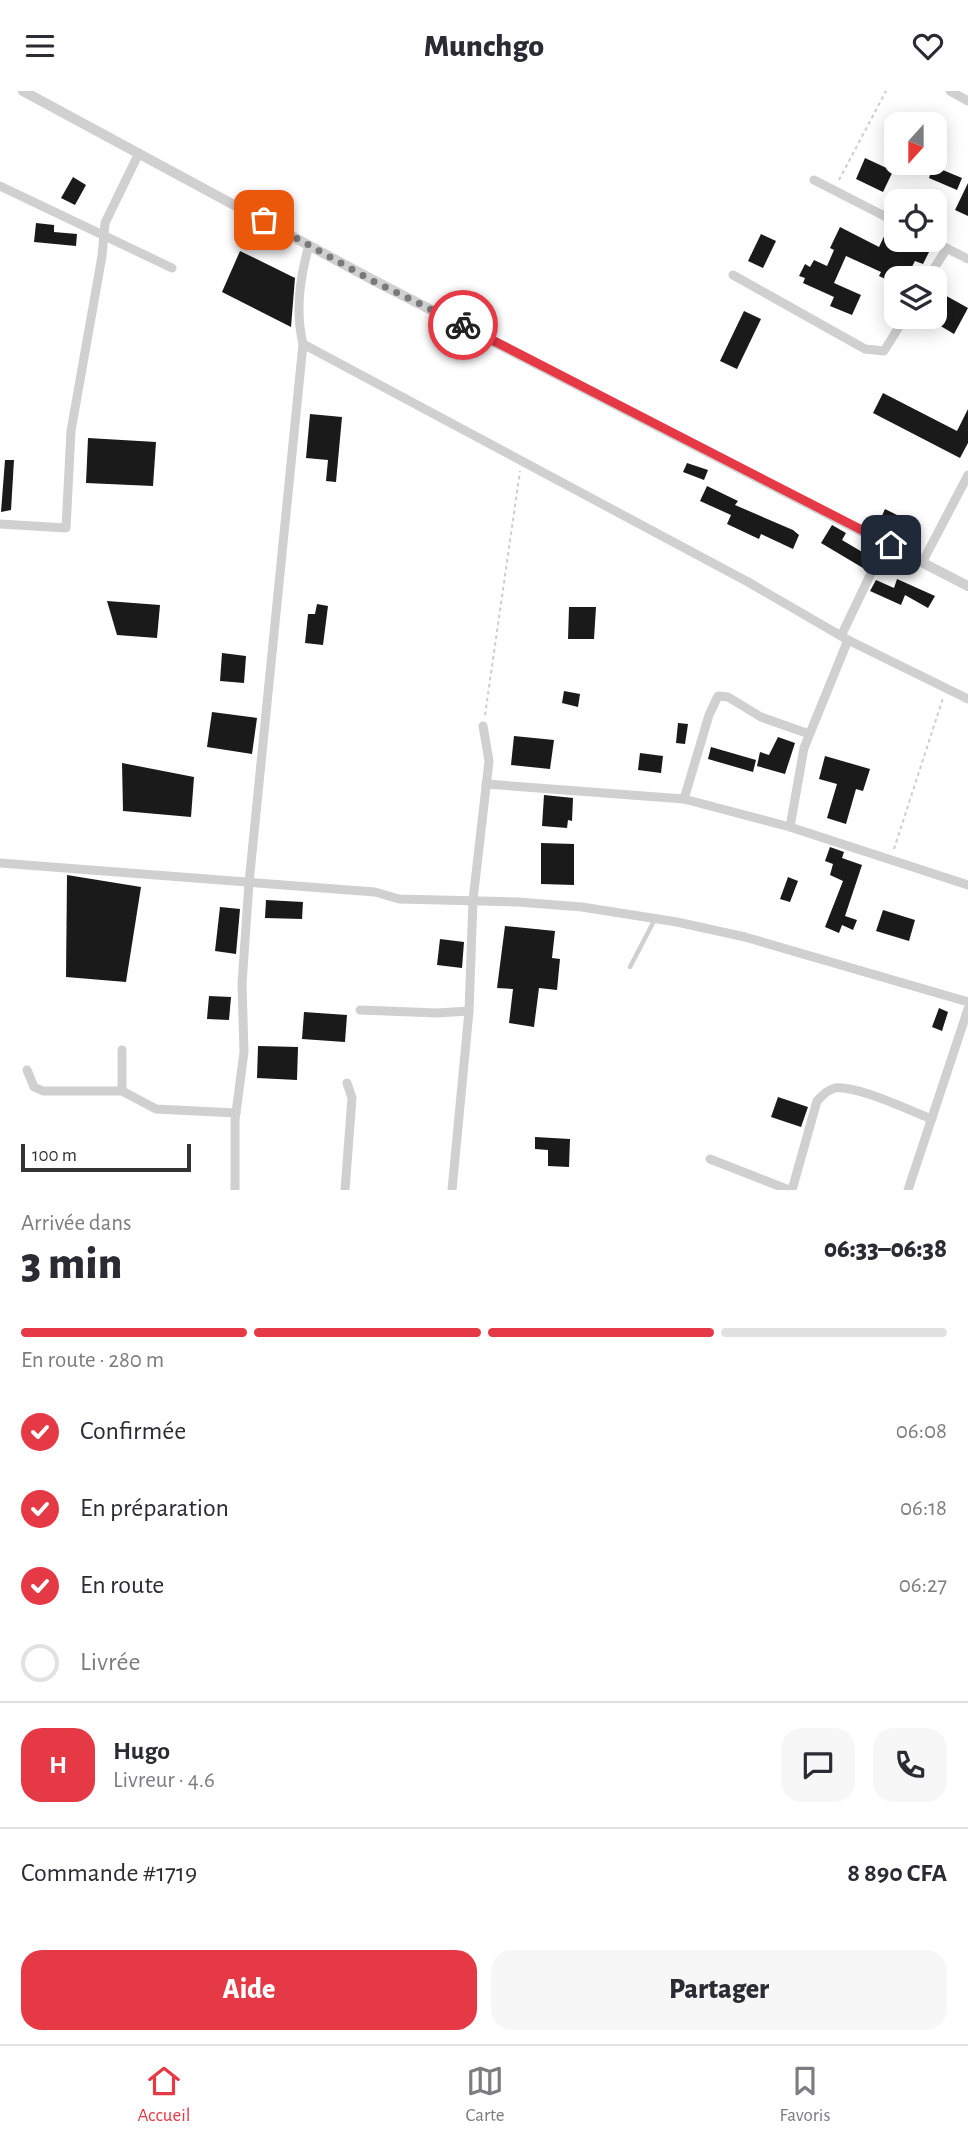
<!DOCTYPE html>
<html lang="fr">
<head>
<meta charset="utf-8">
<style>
  :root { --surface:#fff; --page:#f7f7f7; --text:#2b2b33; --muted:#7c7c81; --line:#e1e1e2; --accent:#e63946 }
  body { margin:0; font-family:"Alegreya Sans",sans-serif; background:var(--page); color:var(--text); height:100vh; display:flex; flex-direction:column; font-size:26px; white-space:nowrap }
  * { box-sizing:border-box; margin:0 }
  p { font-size:23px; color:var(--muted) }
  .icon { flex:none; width:38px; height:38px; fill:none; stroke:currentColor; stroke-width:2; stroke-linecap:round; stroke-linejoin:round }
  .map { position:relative; height:1099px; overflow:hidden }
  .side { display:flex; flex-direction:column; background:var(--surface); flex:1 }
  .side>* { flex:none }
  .needle { width:46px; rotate:201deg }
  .controls { position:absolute; left:884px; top:21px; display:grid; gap:14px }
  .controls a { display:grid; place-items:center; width:63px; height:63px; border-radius:14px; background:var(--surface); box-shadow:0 4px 18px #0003; font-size:35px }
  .scale { position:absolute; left:21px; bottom:18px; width:170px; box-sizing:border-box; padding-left:7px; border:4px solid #333; border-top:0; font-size:19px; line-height:24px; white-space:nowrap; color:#333; -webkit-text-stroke:5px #fff; paint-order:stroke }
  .pin { position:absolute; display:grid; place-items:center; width:60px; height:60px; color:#fff; margin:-30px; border-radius:14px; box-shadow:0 4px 10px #0006 }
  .courier { position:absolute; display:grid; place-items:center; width:70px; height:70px; margin:-35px; border:5px solid #e63946; border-radius:50%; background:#fff; color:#222; box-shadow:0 2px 9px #0007 }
  .summary em { font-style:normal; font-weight:800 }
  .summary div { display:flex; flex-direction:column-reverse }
  .summary { display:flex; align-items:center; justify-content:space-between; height:119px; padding:0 21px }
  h1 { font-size:46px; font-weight:800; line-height:52px }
  .bar { display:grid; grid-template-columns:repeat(4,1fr); gap:10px 7px; align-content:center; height:84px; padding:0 21px }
  .bar i { height:9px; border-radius:5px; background:var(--line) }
  .bar .active { background:var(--accent) }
  .bar p { grid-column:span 4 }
  .line { display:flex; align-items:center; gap:18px; padding:0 21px; border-top:2px solid var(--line) }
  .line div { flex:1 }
  .round { display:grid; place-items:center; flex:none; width:74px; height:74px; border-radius:21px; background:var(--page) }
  ol { padding:0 21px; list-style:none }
  li { display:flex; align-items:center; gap:21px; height:77px }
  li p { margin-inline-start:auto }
  li .icon { padding:7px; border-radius:50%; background:var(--accent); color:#fff; stroke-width:4 }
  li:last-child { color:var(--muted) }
  li i { width:38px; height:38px; border:4px solid var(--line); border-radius:50% }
  .button { display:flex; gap:14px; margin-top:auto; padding:14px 21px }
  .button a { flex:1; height:80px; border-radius:21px; background:var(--accent); color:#fff; font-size:28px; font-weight:800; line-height:80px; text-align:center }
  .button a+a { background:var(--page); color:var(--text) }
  header { display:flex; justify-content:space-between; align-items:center; height:91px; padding:0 21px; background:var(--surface); font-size:32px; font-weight:800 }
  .tab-bar { display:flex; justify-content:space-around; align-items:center; height:98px; border-top:2px solid var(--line); background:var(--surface); font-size:19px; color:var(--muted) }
  .tab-bar a { display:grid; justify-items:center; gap:4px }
  .tab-bar .active { color:var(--accent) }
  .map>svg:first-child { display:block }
</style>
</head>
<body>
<header><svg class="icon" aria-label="menu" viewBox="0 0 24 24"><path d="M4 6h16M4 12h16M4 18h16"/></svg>Munchgo<svg class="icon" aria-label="heart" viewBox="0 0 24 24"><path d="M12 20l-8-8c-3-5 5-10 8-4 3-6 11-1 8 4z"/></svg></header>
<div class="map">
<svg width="968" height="1099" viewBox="0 0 968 1099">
  <rect width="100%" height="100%" fill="#fff"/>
  <g fill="#1a1a1a">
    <polygon points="865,67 893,80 883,101 856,88"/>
    <polygon points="933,75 962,87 957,99 929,87"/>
    <polygon points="73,86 86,94 75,114 61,107"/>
    <polygon points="968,92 968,125 955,119"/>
    <polygon points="36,132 54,134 54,141 77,143 76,155 34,151"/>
    <polygon points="840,136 879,156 888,137 896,140 896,149 923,149 921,155 930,159 923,173 915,170 906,187 896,187 896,193 879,185 881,181 846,165 834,192 861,204 852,224 830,215 834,206 803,192 805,187 799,185 805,173 810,176 814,169 827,175 834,159 830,157"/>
    <polygon points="761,143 776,150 763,177 748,170"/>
    <polygon points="240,160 295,187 291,236 222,201"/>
    <polygon points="934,198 968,217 954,243 934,231"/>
    <polygon points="744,220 761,228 737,278 720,270"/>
    <polygon points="883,302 957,340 968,318 968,352 960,367 873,322"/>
    <polygon points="310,323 342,326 336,391 326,390 328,369 306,367"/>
    <polygon points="88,347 156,351 153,395 86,392"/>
    <polygon points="5,369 14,369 11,419 1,421"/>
    <polygon points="687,372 708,379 704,389 683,381"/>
    <polygon points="707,395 738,410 735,414 793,439 799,444 793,458 761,443 759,448 727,433 731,424 700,410"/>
    <polygon points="885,418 905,428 901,436 880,429"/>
    <polygon points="832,434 846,442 842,449 869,465 863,477 821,452"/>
    <polygon points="897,488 935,505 928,517 905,504 901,514 870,500 876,489 894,497"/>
    <polygon points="107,510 160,514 157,547 117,544"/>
    <polygon points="317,513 328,515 323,554 305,552 308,523 315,523"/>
    <polygon points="569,516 596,516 594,548 568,548"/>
    <polygon points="222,562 246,565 244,592 220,590"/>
    <polygon points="564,600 580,603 578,616 562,612"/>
    <polygon points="212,621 257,627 252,663 207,656"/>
    <polygon points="678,632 688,633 685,653 676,652"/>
    <polygon points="514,645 554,649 550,678 511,674"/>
    <polygon points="778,646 795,652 785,683 757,675 760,661 769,664"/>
    <polygon points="711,656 756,669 753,681 708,668"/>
    <polygon points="640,662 663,665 661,682 638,679"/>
    <polygon points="825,665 870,678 863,700 856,698 846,733 827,727 837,693 819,688"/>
    <polygon points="122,672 194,686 191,726 123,720"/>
    <polygon points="544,704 573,707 572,730 568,729 567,737 542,735"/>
    <polygon points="541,752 574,753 574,794 541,793"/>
    <polygon points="830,756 844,761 842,767 862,774 845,825 857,829 853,839 842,834 839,842 825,836 843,790 830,784 833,773 825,770"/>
    <polygon points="67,784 141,796 126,891 66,886"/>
    <polygon points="788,786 798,790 790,811 780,808"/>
    <polygon points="266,809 303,811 302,828 265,827"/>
    <polygon points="220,816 240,818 236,863 215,860"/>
    <polygon points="883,819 915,829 909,850 876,840"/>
    <polygon points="505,835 555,840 552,867 560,868 557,899 539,897 534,936 509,932 513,898 497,897"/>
    <polygon points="440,848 464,851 462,877 437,874"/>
    <polygon points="209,905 231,906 229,929 207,928"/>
    <polygon points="939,917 948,921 942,940 932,936"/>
    <polygon points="304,921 347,924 345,951 302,948"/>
    <polygon points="258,955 298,956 297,989 257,987"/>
    <polygon points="778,1006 808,1016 801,1036 771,1026"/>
    <polygon points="535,1046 570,1048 569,1076 548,1075 548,1059 535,1058"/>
  </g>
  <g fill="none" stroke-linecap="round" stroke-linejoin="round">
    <g stroke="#cdcdcd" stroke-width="2" stroke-dasharray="3.5 3.5" stroke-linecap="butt">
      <polyline points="839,89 886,0"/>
      <polyline points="485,624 520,380"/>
      <polyline points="894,758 943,607"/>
    </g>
    <polyline stroke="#d0d0d0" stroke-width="4.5" points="630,876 655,828"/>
    <g stroke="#d0d0d0" stroke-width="9">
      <polyline points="950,0 968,10"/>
      <polyline points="814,89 896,131"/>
      <polyline points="0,95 172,177"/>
      <polyline points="930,149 968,168"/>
      <polyline points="733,184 865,258 884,260 905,226"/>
      <polyline points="928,187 947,157"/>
      <polyline points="303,253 748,491 848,549 968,608"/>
      <polyline points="0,433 66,437 71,340 102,165 105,132 139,62"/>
      <polyline points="923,470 968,384"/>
      <polyline points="841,545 886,451"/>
      <polyline points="486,693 684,708 790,736 968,794"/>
      <polyline points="684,708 709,624 718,605 728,606 761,626 809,643"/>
      <polyline points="790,736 804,657 848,549"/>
      <polyline points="0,772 375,801 399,808 518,811 582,816 677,831 745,846 968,911"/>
      <polyline points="360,919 437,922 469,920"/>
      <polyline points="122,959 122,1000"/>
      <polyline points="27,979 34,996 43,1000 122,1000 156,1018 236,1022"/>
      <polyline points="710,1068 789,1099"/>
      <path d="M 235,1099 L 235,1029 L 244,961 L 242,893 L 249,792 L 303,253 C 295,219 300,187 309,154"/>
      <polyline points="345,1099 352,1007 347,992"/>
      <polyline points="452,1099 469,920 473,809 489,670 483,635"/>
      <path d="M 792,1099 L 817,1010 C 823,1004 827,999 835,997 C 857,994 910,1020 932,1028"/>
      <polyline points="908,1099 968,918"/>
    </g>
    <polyline stroke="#d0d0d0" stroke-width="10" points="23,0 373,189 968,495"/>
  </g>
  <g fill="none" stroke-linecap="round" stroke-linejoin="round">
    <polyline stroke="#7a7a7a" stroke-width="7" stroke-dasharray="0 12.6" points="264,129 373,190 463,234"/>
    <polyline stroke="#e63946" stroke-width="9" points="463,234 891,454"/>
  </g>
</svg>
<div class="controls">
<a><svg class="needle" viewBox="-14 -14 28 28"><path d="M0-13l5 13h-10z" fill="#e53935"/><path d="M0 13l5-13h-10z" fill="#7c7c81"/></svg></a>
<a><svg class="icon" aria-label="locate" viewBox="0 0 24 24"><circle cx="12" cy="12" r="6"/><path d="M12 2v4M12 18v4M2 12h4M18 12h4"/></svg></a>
<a><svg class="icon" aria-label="layers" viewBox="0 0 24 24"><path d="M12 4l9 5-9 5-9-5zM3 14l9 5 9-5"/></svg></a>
</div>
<div class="scale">100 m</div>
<div class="pin" style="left:264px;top:129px;background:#ea580c"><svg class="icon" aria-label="bag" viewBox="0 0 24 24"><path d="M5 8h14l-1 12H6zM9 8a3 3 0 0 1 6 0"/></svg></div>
<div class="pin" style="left:891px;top:454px;background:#1f2937"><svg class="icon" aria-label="home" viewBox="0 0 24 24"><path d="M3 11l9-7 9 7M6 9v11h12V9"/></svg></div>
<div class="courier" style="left:463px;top:234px"><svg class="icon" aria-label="bike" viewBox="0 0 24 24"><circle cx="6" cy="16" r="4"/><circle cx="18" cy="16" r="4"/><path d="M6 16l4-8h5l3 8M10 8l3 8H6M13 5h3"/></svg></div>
</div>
<section class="side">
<div class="summary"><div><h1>3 min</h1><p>Arrivée dans</p></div><em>06:33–06:38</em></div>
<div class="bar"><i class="active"></i><i class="active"></i><i class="active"></i><i></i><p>En route · 280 m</p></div>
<ol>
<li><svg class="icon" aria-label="check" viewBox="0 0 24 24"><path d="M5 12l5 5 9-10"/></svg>Confirmée<p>06:08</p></li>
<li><svg class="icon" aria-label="check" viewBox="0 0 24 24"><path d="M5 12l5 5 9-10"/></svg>En préparation<p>06:18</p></li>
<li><svg class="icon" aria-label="check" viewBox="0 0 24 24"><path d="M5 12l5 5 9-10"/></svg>En route<p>06:27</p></li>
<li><i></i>Livrée</li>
</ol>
<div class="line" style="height:126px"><b class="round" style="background:var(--accent);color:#fff">H</b><div><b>Hugo</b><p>Livreur · 4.6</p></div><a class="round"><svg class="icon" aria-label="chat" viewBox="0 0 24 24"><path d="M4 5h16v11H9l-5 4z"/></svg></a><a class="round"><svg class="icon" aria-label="phone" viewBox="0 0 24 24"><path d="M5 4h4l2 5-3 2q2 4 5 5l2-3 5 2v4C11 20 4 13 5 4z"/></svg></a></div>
<div class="line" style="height:91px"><div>Commande #1719</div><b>8 890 CFA</b></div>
<div class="button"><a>Aide</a><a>Partager</a></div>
</section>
<nav class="tab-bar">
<a class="active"><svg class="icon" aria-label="home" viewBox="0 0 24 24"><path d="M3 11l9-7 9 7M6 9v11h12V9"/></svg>Accueil</a>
<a><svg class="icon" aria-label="map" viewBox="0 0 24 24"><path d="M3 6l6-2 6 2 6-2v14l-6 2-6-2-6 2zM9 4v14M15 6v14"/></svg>Carte</a>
<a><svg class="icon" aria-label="saved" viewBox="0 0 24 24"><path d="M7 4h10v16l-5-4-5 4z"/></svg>Favoris</a>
</nav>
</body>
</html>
